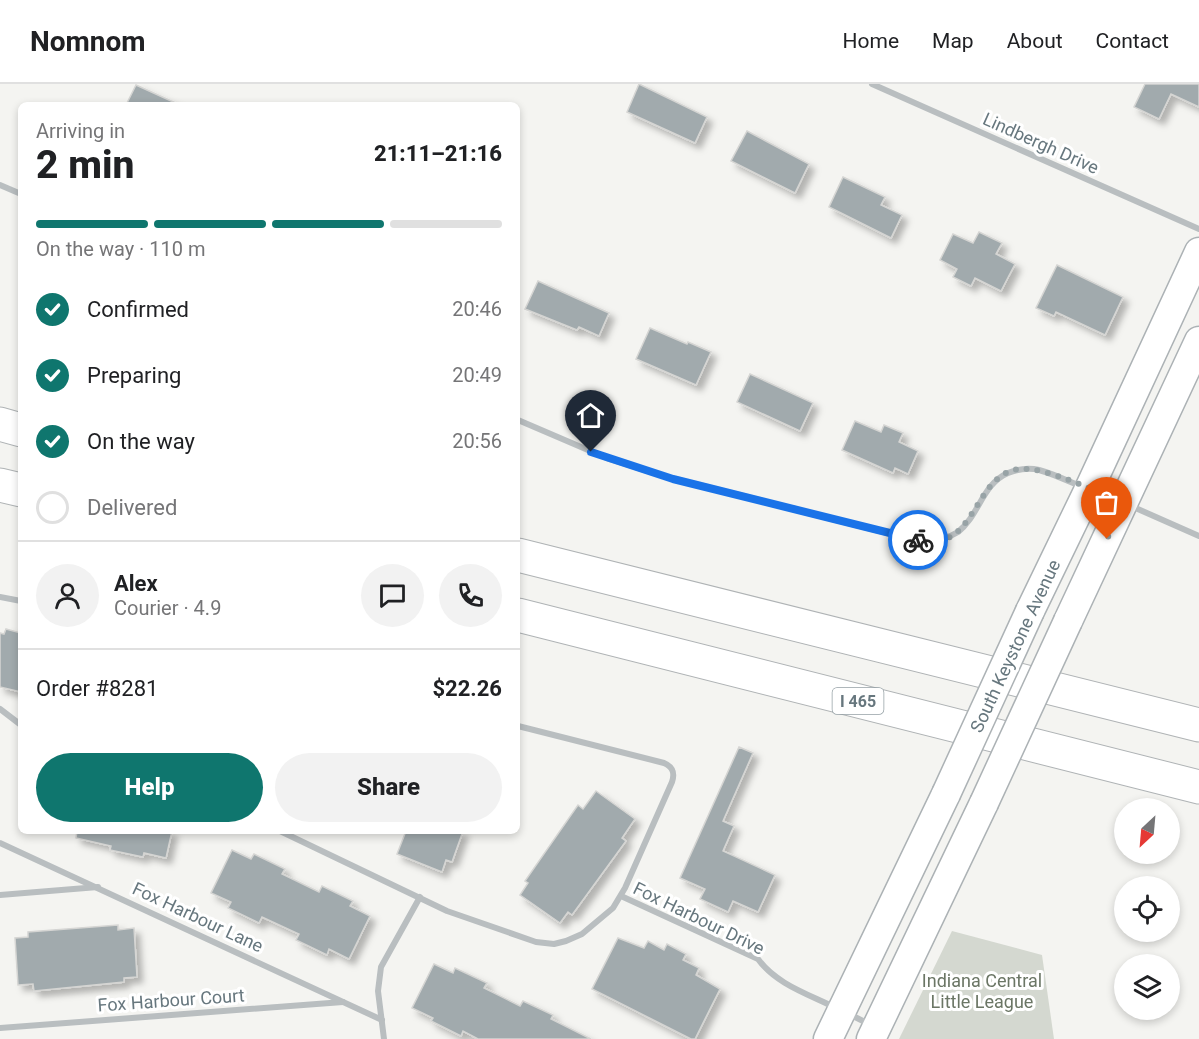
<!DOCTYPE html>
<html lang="en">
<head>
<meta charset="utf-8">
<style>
  :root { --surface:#fff; --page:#f2f2f2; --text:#202124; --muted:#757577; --line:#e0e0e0; --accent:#0f766e }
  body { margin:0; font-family:Roboto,sans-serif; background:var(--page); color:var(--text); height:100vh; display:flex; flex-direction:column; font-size:22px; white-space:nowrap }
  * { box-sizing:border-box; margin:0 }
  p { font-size:20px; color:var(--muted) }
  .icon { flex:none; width:33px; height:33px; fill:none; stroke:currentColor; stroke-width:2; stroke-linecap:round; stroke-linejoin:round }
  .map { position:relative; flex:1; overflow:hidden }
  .panel { position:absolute; left:18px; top:18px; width:502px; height:732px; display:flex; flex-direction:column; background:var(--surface); border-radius:9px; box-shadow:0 3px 9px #0003 }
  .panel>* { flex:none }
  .needle { width:39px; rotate:206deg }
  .controls { position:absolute; left:1114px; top:714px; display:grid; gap:12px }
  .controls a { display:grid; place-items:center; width:66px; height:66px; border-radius:50%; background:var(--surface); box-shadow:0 3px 9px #0003; font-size:30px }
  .pin { position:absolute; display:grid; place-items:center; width:51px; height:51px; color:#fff; margin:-62px -26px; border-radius:50% 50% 50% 0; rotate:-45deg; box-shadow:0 0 6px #0007 }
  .pin .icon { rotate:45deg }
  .courier { position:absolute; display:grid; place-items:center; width:60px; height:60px; margin:-30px; border:4px solid #1a73e8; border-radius:50%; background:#fff; color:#222; box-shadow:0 2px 8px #0007 }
  .summary em { font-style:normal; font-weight:800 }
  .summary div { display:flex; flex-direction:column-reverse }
  .summary { display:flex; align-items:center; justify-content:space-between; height:102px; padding:0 18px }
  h1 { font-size:39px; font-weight:800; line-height:45px }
  .bar { display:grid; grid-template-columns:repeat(4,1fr); gap:9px 6px; align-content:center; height:72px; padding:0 18px }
  .bar i { height:8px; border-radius:4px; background:var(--line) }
  .bar .on { background:var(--accent) }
  .bar p { grid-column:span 4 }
  .line { display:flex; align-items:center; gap:15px; padding:0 18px; border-top:2px solid var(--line) }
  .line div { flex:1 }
  .round { display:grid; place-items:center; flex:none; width:63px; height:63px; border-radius:32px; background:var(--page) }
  ol { padding:0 18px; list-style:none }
  li { display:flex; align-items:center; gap:18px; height:66px }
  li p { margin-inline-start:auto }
  li .icon { padding:6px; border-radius:50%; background:var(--accent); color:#fff; stroke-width:4 }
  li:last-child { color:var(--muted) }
  li i { width:33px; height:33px; border:3px solid var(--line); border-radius:50% }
  .primary-button { display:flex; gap:12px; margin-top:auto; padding:12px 18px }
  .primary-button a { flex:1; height:69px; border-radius:36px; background:var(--accent); color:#fff; font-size:24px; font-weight:800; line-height:69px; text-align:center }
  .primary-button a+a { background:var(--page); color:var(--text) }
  header { display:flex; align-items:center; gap:36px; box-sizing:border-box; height:84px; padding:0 30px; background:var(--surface); border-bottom:2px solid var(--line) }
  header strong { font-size:28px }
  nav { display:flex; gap:33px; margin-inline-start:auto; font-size:21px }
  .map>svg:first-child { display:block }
</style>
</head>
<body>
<header>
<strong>Nomnom</strong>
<nav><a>Home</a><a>Map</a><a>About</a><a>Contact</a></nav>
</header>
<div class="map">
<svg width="1199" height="955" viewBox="0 0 1199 955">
  <defs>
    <filter id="shadow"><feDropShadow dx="5.5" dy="5.5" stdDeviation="3" flood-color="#0004"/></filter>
  </defs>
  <rect width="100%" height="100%" fill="#f4f4f1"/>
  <polygon fill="#d4d8d0" points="952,847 1042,871 1054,955 899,955"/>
  <g fill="#a1aaad" stroke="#d5d5d3" stroke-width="1.5" filter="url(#shadow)">
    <polygon points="639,0 707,33 695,59 627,28"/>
    <polygon points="1145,0 1199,0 1199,23 1171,10 1159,35 1134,23"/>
    <polygon points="136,1 180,21 126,21"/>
    <polygon points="747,47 809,80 795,109 731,77"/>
    <polygon points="843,93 885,113 881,121 902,131 891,154 829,123"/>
    <polygon points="979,148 1002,159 996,170 1015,180 1001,207 975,194 971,202 953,193 957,185 940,176 953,150 973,159"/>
    <polygon points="1057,181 1123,213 1105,251 1056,228 1054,232 1036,224"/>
    <polygon points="538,197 609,229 599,252 579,243 577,246 525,225"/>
    <polygon points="650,244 687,260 688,258 711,268 696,301 636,275"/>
    <polygon points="750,290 813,319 800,347 737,318"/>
    <polygon points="855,337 881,348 884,341 903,349 899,358 918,367 908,390 895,384 893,389 842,366"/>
    <polygon points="6,545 21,549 21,608 0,603 0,549 4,550"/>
    <polygon points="739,663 753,669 723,737 734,742 723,767 775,791 758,828 733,817 728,828 700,815 705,805 680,794"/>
    <polygon points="596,707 635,735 622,754 626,757 572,831 568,828 560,839 520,811 528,799 525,797 578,721 583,725"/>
    <polygon points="77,747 172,747 166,774 144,769 143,773 110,766 111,762 76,754"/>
    <polygon points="406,747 463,747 452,778 446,776 442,788 397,770"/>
    <polygon points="232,766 251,775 254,770 285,785 282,790 319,808 322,802 353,817 350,822 370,832 349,875 329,865 327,871 296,856 299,850 262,833 259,839 228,824 231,818 211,809"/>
    <polygon points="118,841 118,846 134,844 137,893 124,894 124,898 34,907 33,900 18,901 15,854 28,853 28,848"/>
    <polygon points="618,854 644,864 648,857 664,866 667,860 686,870 683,876 699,884 696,891 720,905 695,955 691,955 592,905"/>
    <polygon points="434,880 453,889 455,884 487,899 484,904 520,922 523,917 553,931 551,935 591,955 478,955 463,947 461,952 431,937 433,934 412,924"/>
  </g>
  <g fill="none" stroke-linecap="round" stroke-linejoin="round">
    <defs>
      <g id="secondary">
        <polyline points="1030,527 1089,405 1199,168"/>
        <polyline points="1068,537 1199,257"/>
        <polyline points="828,955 946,710"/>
        <polyline points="871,955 984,719"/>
      </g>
      <g id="motorway">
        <polyline points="0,340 21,346"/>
        <polyline points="0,401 21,406"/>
        <polyline points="518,471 1199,641"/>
        <polyline points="518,531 1199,703"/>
      </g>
    </defs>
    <use href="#secondary" stroke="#acb2b5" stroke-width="31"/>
    <use href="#motorway" stroke="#afb3b5" stroke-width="35"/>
    <g stroke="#b9bec0" stroke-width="6">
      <polyline points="872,0 1199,145"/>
      <polyline points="0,101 21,110"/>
      <path d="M 518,336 L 609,375 L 673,395 L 923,458 C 935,457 947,455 958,448 C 979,432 982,400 1008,389 C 1018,385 1028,383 1039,386 C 1054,390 1068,397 1082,403"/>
      <polyline points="1095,407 1116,416"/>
      <polyline points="1131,422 1199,452"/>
      <polyline points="0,513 21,517"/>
      <polyline points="0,625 21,641"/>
      <path d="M 280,747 L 447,827 L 536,858 L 554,860 L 566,857 L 582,850 L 613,824 L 625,804 L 672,698 C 675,689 673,683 664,679 L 518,642"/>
      <polyline points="0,759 382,936"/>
      <polyline points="0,811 98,803"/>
      <path d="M 621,812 L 758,875 C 776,900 808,910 834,923"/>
      <polyline points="849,930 869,940"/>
      <polyline points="0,944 343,918"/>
      <polyline points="384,955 378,907 381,883 420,813"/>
    </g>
    <use href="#secondary" stroke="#fff" stroke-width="28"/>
    <use href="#motorway" stroke="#fff" stroke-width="33"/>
    <defs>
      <g id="secondary-bridge">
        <polyline points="946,710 1030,527"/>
        <polyline points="984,719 1068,537"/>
      </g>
    </defs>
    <use href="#secondary-bridge" stroke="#acb2b5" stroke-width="31" stroke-linecap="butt"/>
    <use href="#secondary-bridge" stroke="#fff" stroke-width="28"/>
  </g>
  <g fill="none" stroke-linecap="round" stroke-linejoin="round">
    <path stroke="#98a3a6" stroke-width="6" stroke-dasharray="0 10.8" d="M 918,456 C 976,471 973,390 1019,385 C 1045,382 1099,409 1124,419 L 1107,455"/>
    <polyline stroke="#1a73e8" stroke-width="8" points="591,368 673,395 918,456"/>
  </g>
  <g text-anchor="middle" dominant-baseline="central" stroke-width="6" stroke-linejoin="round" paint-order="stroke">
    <rect fill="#fff" stroke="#95a0a5" stroke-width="1.5" x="832.5" y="604" width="51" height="26" rx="4.5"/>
    <g font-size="16" font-weight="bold" fill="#67777e">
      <text x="858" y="617">I 465</text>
    </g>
    <g font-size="18" fill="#67777e" stroke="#fff">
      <text transform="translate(1041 59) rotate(24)">Lindbergh Drive</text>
      <text transform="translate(1015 562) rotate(-65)">South Keystone Avenue</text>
      <text transform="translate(198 833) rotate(25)">Fox Harbour Lane</text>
      <text transform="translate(699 834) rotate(26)">Fox Harbour Drive</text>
      <text transform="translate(171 916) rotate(-4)">Fox Harbour Court</text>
    </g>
    <g font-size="18" fill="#6b7665" stroke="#fff">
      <text x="982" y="896">Indiana Central<tspan x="982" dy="21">Little League</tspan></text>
    </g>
  </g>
</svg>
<div class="controls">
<a><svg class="needle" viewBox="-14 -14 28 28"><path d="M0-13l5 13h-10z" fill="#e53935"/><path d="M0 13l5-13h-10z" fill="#757577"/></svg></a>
<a><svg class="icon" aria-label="locate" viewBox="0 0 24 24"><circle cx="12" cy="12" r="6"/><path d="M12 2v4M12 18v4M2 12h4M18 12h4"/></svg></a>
<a><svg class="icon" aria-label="layers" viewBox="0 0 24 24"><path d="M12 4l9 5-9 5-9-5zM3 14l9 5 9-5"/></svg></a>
</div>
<div class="pin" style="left:1107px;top:455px;background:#ea580c"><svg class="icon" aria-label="bag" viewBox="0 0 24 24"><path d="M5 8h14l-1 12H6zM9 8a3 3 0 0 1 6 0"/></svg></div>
<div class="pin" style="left:591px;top:368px;background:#1f2937"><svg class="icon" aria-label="home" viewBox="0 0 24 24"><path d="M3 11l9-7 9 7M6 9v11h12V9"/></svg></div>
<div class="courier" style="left:918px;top:456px"><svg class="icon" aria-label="bike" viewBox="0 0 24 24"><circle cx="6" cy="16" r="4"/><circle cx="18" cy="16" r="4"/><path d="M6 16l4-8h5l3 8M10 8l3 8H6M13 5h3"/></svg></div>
<section class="panel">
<div class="summary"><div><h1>2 min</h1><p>Arriving in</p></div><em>21:11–21:16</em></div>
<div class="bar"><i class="on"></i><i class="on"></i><i class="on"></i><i></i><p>On the way · 110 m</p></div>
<ol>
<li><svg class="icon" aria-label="check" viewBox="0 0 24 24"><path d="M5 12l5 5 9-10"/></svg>Confirmed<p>20:46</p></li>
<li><svg class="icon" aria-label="check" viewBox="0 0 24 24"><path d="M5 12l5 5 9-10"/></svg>Preparing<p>20:49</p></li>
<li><svg class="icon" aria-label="check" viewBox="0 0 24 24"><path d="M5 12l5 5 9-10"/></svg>On the way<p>20:56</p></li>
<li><i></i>Delivered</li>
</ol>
<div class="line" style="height:108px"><a class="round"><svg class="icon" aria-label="person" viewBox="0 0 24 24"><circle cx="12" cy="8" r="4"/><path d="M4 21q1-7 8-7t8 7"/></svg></a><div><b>Alex</b><p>Courier · 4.9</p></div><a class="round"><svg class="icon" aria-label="chat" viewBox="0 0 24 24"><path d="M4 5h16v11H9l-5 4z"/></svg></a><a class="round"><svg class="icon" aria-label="phone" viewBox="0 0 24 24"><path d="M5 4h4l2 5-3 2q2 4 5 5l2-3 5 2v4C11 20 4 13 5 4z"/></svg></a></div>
<div class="line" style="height:78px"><div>Order #8281</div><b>$22.26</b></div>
<div class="primary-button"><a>Help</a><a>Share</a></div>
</section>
</div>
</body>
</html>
